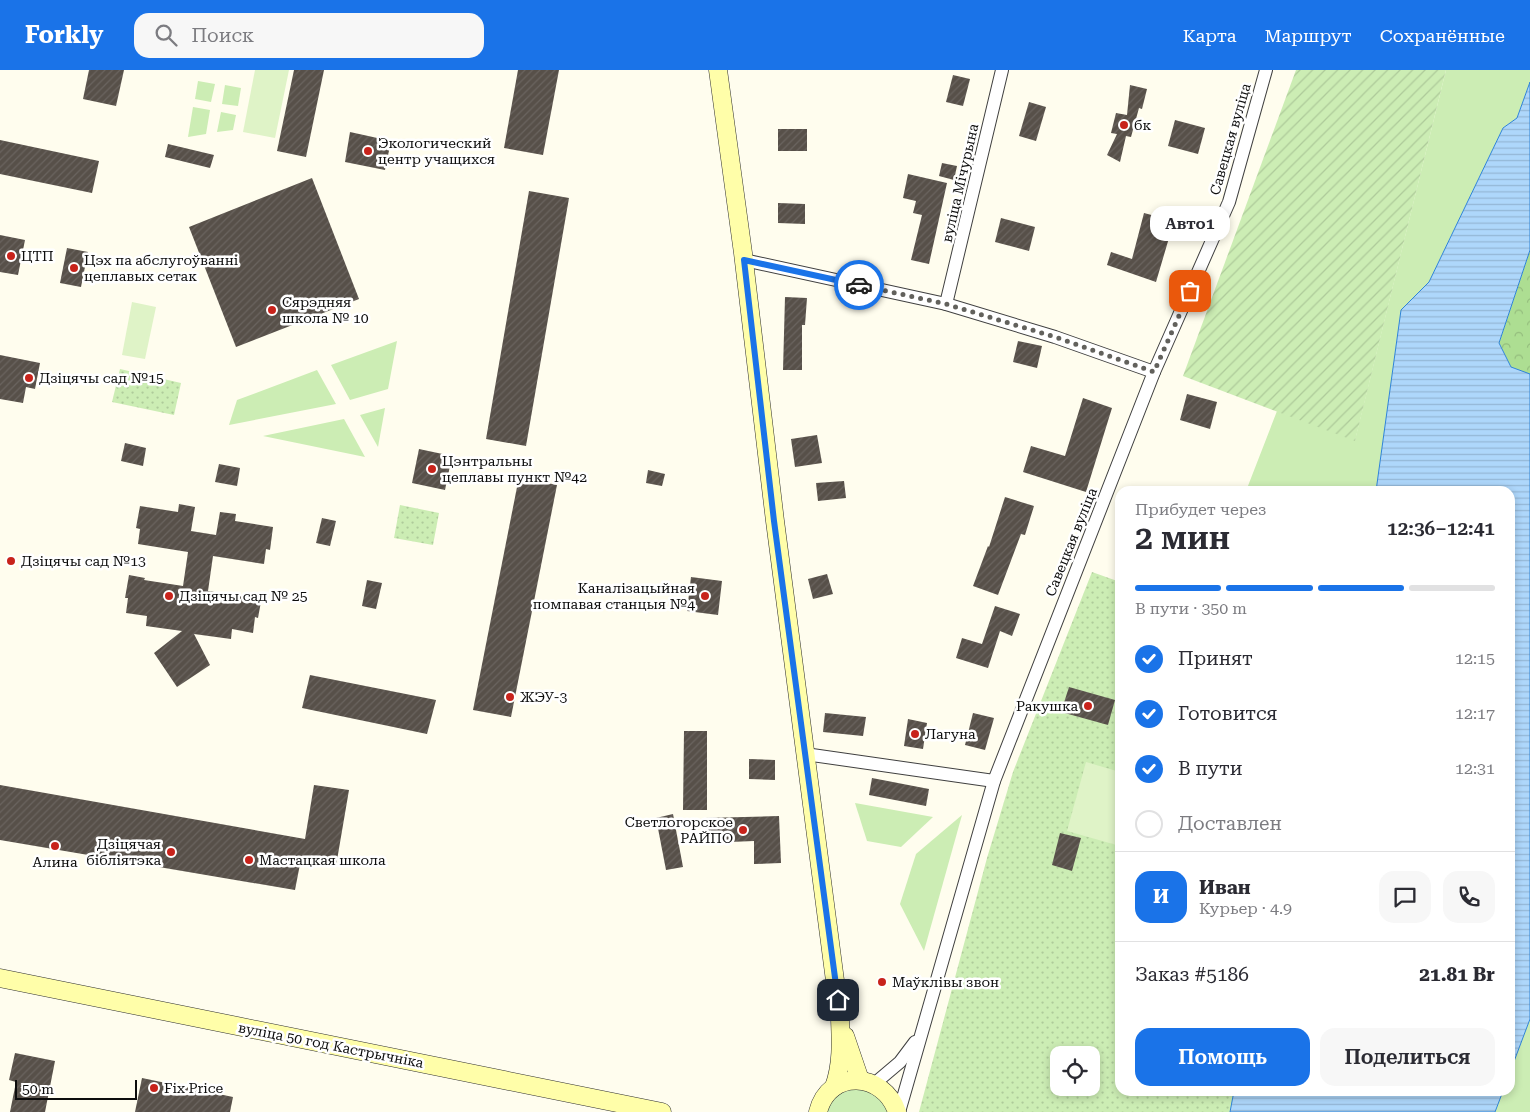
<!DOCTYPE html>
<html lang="ru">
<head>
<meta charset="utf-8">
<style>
  :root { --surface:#fff; --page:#f7f7f7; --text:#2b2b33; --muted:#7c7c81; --line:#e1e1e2; --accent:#1a73e8 }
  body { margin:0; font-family:"Roboto Serif",serif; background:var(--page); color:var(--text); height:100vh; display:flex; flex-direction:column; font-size:19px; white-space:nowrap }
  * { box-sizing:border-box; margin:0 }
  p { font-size:16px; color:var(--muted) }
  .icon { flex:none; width:28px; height:28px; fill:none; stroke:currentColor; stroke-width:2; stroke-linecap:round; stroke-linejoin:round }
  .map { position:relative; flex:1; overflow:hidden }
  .sheet { position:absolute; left:1115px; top:416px; width:400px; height:610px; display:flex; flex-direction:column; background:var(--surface); border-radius:15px; box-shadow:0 2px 8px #0003 }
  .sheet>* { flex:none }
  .tools { position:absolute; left:1050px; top:976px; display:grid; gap:10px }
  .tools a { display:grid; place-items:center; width:50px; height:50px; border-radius:10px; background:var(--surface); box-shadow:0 2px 8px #0003; font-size:25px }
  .scale { position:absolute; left:15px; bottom:12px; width:122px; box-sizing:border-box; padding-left:5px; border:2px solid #0d0d0d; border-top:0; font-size:14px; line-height:18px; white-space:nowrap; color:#0d0d0d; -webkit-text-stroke:4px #fff; paint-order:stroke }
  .pin { position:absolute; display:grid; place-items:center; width:42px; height:42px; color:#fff; margin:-21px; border-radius:10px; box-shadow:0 2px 8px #0006 }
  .courier { position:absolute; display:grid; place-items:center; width:50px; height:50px; margin:-25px; border:4px solid #1a73e8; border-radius:50%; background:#fff; color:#222; box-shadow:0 1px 6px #0007 }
  .bubble { position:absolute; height:35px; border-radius:15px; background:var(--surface); box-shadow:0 2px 8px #0003; font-size:16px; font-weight:600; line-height:35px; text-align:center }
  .overview em { font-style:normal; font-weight:600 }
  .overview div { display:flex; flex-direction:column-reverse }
  .overview { display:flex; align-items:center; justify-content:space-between; height:85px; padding:0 20px }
  h1 { font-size:32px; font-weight:600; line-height:38px }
  .bar { display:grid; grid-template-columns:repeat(4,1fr); gap:8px 5px; align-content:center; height:60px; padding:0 20px }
  .bar i { height:6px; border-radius:4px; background:var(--line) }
  .bar .selected { background:var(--accent) }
  .bar p { grid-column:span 4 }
  .line { display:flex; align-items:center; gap:12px; padding:0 20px; border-top:1px solid var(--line) }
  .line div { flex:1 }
  .round { display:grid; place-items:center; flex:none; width:52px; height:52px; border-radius:15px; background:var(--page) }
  ol { padding:0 20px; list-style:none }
  li { display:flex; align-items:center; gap:15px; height:55px }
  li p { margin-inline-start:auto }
  li .icon { padding:5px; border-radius:50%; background:var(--accent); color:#fff; stroke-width:4 }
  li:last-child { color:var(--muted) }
  li i { width:28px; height:28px; border:2px solid var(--line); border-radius:50% }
  .cta { display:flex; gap:10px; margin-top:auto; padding:10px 20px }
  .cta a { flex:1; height:58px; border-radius:15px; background:var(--accent); color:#fff; font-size:20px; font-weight:600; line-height:58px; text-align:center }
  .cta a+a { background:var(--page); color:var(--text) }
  header { display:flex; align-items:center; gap:30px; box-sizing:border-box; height:70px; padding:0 25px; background:var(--accent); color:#fff }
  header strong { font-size:24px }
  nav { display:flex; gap:28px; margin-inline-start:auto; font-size:18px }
  .search { width:350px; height:45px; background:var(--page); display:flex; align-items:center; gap:12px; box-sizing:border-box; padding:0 18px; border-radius:15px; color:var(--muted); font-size:19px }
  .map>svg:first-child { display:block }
</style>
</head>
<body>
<header>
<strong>Forkly</strong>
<div class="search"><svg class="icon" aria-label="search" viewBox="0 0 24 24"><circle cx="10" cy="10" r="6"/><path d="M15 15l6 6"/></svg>Поиск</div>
<nav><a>Карта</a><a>Маршрут</a><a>Сохранённые</a></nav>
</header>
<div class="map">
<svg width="1530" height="1042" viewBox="0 0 1530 1042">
  <defs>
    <pattern id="forest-crowns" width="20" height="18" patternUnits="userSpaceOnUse" patternTransform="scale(1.25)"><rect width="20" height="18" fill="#adde92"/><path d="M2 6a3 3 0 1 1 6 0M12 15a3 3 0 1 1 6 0" fill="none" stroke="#94bd7d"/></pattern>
    <pattern id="park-dots" width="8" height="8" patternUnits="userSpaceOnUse" patternTransform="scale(1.25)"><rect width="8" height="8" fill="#ccedb4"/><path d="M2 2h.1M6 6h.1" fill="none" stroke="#aeca9a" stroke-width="1.8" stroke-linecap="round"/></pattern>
    <pattern id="garden-furrows" width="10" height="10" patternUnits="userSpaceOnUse" patternTransform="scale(1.25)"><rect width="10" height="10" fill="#ccedb4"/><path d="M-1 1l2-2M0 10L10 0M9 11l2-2" fill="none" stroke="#aeca9a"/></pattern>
    <pattern id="water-rules" width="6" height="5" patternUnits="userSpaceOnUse" patternTransform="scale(1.25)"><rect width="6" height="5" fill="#aed7fb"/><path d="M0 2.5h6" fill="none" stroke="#94b7d6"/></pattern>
    <pattern id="building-hatch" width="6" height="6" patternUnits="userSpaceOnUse" patternTransform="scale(1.25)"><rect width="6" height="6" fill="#575049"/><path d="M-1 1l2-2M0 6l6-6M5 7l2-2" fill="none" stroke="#6a645f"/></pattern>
  </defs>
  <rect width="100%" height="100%" fill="#fffdee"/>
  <g fill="#ccedb4">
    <polygon points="1446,0 1530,0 1530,12 1517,48 1503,58 1429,212 1401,240 1376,421 1246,421 1277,341 1355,370"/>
    <polygon points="198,11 215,14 211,32 195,29"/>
    <polygon points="225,15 241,18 238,36 222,34"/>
    <polygon points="193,37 210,40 206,64 188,67"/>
    <polygon points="221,42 236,45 233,60 217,62"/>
    <polygon points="397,271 388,319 350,330 331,295"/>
    <polygon points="317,300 336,334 229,355 237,330"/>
    <polygon points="385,338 378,377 360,345"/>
    <polygon points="344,349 365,387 263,366"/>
    <polygon points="855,733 933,747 901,777 867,771"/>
    <polygon points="962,745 924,881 900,834 916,784"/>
    <polygon points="1530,949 1530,1042 1495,1042 1503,1021 1510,1021 1510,1002"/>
    <path d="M 862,1018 L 878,1025 L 889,1042 L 826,1042 C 835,1023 842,1021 862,1018 Z"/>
  </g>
  <polygon fill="url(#forest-crowns)" points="1530,180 1530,304 1528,304 1511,297 1499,273"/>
  <g fill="url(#park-dots)" fill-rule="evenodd">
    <polygon points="120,299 181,313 174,345 112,332"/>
    <polygon points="400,435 439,443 433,475 394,468"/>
    <path d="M 1092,502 L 1120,512 L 1120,1021 L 1234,1021 L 1230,1042 L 919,1042 L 987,788 L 1013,702 ZM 1059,985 L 1091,985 L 1091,1018 L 1059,1018 Z"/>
  </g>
  <polygon fill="url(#garden-furrows)" points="1296,0 1446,0 1355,371 1183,306"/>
  <g fill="#dff3c7">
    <polygon points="255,0 289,0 275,68 243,62"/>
    <polygon points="132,232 156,237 145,289 122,285"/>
    <polygon points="1086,692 1120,702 1120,776 1067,761"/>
  </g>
  <g fill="url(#water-rules)" stroke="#2f84d7">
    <polygon points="1530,12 1530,180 1499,273 1511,297 1530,304 1530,949 1510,1002 1510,421 1376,421 1401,240 1429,212 1503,58 1517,48"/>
    <polygon points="1234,1021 1503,1021 1495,1042 1230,1042"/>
  </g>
  <g fill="url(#building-hatch)">
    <polygon points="89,0 124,0 116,36 83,29"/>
    <polygon points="294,0 324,0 306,87 277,81"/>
    <polygon points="518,0 559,0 543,85 504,78"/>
    <polygon points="953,5 970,9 963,36 946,32"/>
    <polygon points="1130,15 1147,19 1142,39 1139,38 1131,67 1126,66 1120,92 1107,85 1117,64 1111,63 1116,43 1127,45"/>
    <polygon points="1029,32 1046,37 1036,71 1019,66"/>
    <polygon points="1175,50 1205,58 1198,84 1168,76"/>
    <rect x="778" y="59" width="29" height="22"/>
    <polygon points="350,62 391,71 385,100 345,92"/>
    <polygon points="0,70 99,91 92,123 0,104"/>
    <polygon points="168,74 214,85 210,98 165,87"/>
    <polygon points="942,93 957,96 954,110 939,106"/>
    <polygon points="908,104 947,113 929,194 911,190 922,145 913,143 916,131 903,128"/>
    <polygon points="312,108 359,229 236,277 189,157"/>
    <polygon points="529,121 569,128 526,376 486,369"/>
    <polygon points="778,133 805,134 805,154 778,153"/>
    <polygon points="1144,143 1174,151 1156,212 1107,195 1111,182 1132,189"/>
    <polygon points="1001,148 1035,157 1029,181 995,172"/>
    <polygon points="0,165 25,170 18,205 0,202"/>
    <polygon points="67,178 88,182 81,217 60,213"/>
    <polygon points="785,227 807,228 805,255 802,255 802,300 783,300"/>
    <polygon points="1018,271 1042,276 1037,298 1013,292"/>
    <polygon points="0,285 40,293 35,319 26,317 23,333 0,329"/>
    <polygon points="1187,324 1217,332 1210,359 1180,350"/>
    <polygon points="1083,328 1112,338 1086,422 1023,402 1031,376 1065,386"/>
    <polygon points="817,365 822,393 795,397 791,369"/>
    <polygon points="125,373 146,378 143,396 121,391"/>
    <polygon points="419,379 452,386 445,420 412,413"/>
    <polygon points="219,394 240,398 237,416 215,412"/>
    <polygon points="648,400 665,404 662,416 646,413"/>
    <polygon points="519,407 557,415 511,647 473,640"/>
    <polygon points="844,411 846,428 818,431 816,413"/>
    <polygon points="1005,427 1034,436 1025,465 1021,464 998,525 973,516 988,476 989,477"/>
    <polygon points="179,434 195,437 191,461 216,465 220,442 236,444 235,451 273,457 270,480 266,479 264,494 213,486 208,521 246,527 246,524 262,526 258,548 255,547 253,563 232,559 231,569 194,564 210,595 177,617 154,583 182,561 146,556 147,546 126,543 128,528 125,528 129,505 145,508 144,510 183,516 188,482 138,474 140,459 136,458 140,436 178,442"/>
    <polygon points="322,448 336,451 330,476 316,473"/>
    <polygon points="827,504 833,524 813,529 808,509"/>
    <polygon points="691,507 722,511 718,545 687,541"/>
    <polygon points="367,510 382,513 376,539 362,536"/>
    <polygon points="995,536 1020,544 1012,566 1000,561 988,598 956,588 962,568 982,574"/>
    <polygon points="310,605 436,630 427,664 302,638"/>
    <polygon points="1069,617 1115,630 1108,655 1061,642"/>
    <polygon points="825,643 866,647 863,666 823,662"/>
    <polygon points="973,643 994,648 985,680 965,675"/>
    <polygon points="908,649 927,653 923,679 904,676"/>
    <polygon points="684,661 707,661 707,740 683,740"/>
    <polygon points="749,689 775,690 775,710 749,709"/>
    <polygon points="872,708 929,719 926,736 869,725"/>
    <polygon points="0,715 305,769 314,715 349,720 336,796 301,789 295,820 0,770"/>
    <polygon points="673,744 683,797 666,800 656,748"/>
    <polygon points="779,746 781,793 754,794 754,771 706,773 705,748"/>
    <polygon points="1060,763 1081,768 1072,801 1052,795"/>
    <polygon points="15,983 55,991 45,1042 10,1042 16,1012 9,1010"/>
    <polygon points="142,1008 233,1027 230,1042 135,1042"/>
  </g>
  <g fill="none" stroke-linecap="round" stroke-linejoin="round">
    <defs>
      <g id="street">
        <polyline points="744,190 946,234 1055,267 1154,302"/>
        <polyline points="946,234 1002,0"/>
        <polyline points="805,684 994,711"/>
        <polyline points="874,1014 900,992 915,972"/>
        <polyline points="899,1042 994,711 1154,302 1229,132 1266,0"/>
      </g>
      <g id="secondary">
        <path d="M 718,0 L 743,183 L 775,451 L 840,949 C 841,972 842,995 834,1017"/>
        <polyline points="0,908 662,1042"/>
        <polyline points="845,966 860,1010"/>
        <path d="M 818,1042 C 829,998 884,1002 897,1042"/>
      </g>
    </defs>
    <use href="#street" stroke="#404040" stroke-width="14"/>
    <use href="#secondary" stroke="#2f2f2f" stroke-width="19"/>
    <use href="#street" stroke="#fff" stroke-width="12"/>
    <use href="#secondary" stroke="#fffea9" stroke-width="18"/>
  </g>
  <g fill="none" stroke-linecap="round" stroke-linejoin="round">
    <polyline stroke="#62615c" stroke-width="5" stroke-dasharray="0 9" points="859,215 946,234 1055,267 1154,302 1190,221"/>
    <polyline stroke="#1a73e8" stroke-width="6" points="838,930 774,451 744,190 859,215"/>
  </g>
  <g fill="#c8231b" stroke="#fff" stroke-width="2">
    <circle cx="1124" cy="55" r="5"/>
    <circle cx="368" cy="81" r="5"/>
    <circle cx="11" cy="186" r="5"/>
    <circle cx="74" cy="198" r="5"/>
    <circle cx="272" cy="240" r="5"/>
    <circle cx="29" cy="308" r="5"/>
    <circle cx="432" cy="399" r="5"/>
    <circle cx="11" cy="491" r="5"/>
    <circle cx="169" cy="526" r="5"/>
    <circle cx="705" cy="526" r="5"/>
    <circle cx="510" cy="627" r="5"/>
    <circle cx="1088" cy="636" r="5"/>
    <circle cx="915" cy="664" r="5"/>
    <circle cx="743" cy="760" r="5"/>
    <circle cx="55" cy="776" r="5"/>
    <circle cx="171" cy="782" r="5"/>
    <circle cx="249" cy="790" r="5"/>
    <circle cx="882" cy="912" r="5"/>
    <circle cx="154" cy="1018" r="5"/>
  </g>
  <g text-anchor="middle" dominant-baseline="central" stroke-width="5" stroke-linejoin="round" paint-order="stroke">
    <g font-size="14" fill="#0d0d0d" stroke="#fff" text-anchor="start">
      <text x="1134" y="55">бк</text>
      <text x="378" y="73">Экологический<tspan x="378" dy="16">центр учащихся</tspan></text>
      <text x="21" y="186">ЦТП</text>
      <text x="84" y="190">Цэх па абслугоўванні<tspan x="84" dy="16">цеплавых сетак</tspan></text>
      <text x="282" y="232">Сярэдняя<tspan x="282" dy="16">школа № 10</tspan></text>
      <text x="39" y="308">Дзіцячы сад №15</text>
      <text x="442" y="391">Цэнтральны<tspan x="442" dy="16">цеплавы пункт №42</tspan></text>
      <text x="21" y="491">Дзіцячы сад №13</text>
      <text x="695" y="518" text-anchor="end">Каналізацыйная<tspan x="695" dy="16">помпавая станцыя №4</tspan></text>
      <text x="179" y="526">Дзіцячы сад № 25</text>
      <text x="520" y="627">ЖЭУ-3</text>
      <text x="1078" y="636" text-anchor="end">Ракушка</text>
      <text x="925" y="664">Лагуна</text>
      <text x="733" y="752" text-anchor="end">Светлогорское<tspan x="733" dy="16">РАЙПО</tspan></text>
      <text x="161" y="774" text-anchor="end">Дзіцячая<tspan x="161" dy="16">бібліятэка</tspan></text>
      <text x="259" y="790">Мастацкая школа</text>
      <text x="55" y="792" text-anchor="middle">Алина</text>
      <text x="892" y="912">Маўклівы звон</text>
      <text x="164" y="1018">Fix Price</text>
    </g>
    <g font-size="14" fill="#0d0d0d" stroke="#fff">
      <text transform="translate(1230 69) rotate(-74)">Савецкая вуліца</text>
      <text transform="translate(960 113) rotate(-77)">вуліца Мічурына</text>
      <text transform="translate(1071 472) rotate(-68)">Савецкая вуліца</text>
      <text transform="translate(331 975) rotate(11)">вуліца 50 год Кастрычніка</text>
    </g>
  </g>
</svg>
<div class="tools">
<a><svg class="icon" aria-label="locate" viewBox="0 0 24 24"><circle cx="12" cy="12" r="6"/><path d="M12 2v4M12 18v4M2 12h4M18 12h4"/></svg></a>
</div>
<div class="scale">50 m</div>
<div class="pin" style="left:1190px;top:221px;background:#ea580c"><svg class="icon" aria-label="bag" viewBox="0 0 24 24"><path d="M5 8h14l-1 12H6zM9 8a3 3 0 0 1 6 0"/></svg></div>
<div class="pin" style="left:838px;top:930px;background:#1f2937"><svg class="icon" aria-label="home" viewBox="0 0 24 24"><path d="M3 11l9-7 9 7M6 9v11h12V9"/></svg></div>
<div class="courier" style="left:859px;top:215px"><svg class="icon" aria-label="car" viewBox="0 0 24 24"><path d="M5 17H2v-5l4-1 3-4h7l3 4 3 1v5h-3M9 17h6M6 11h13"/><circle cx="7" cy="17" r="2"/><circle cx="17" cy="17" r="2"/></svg></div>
<div class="bubble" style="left:1150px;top:136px;width:80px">Авто1</div>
<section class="sheet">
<div class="overview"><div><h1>2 мин</h1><p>Прибудет через</p></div><em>12:36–12:41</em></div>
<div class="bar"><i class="selected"></i><i class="selected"></i><i class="selected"></i><i></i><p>В пути · 350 m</p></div>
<ol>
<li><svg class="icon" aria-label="check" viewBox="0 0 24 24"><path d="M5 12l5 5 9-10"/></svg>Принят<p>12:15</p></li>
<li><svg class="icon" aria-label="check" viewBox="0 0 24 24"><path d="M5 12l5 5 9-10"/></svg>Готовится<p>12:17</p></li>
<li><svg class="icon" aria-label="check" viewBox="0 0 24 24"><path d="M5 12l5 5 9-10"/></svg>В пути<p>12:31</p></li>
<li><i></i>Доставлен</li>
</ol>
<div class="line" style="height:90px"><b class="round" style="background:var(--accent);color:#fff">И</b><div><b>Иван</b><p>Курьер · 4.9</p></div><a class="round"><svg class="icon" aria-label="chat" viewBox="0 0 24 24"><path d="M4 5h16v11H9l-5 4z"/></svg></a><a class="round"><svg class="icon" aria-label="phone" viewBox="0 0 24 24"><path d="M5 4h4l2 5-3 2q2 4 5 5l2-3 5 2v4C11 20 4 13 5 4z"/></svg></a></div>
<div class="line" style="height:65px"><div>Заказ #5186</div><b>21.81 Br</b></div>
<div class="cta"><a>Помощь</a><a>Поделиться</a></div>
</section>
</div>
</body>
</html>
